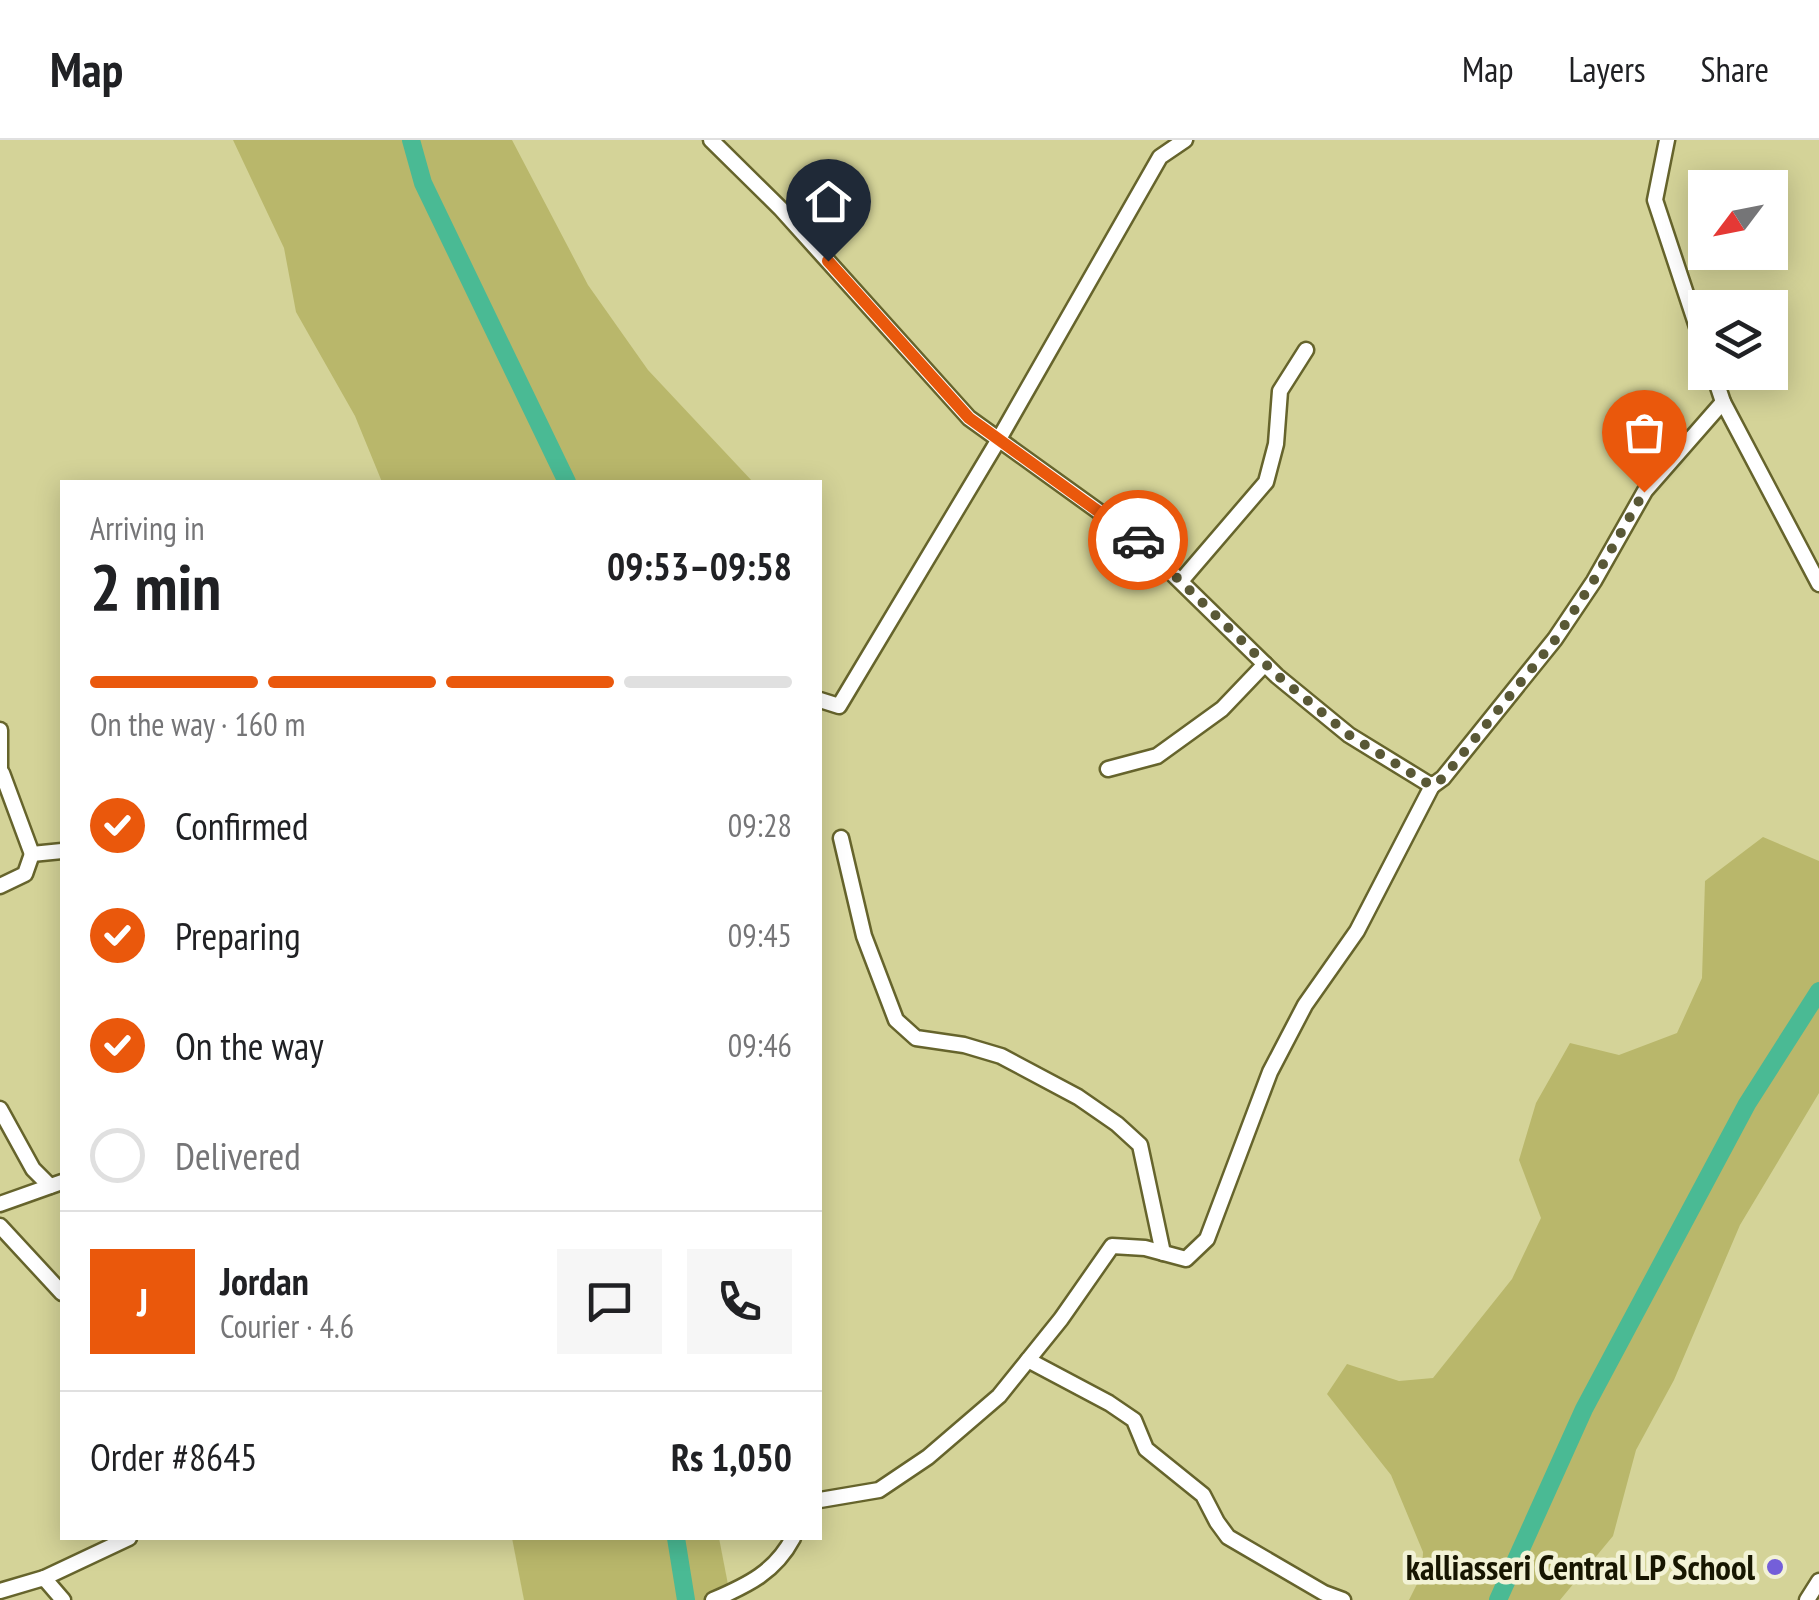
<!DOCTYPE html>
<html lang="en">
<head>
<meta charset="utf-8">
<style>
  :root { --surface:#fff; --page:#f6f6f6; --text:#202124; --muted:#757577; --line:#e0e0e0; --accent:#ea580c }
  body { margin:0; font-family:"PT Sans Narrow",sans-serif; background:var(--page); color:var(--text); height:100vh; display:flex; flex-direction:column; font-size:38px; white-space:nowrap }
  * { box-sizing:border-box; margin:0 }
  p { font-size:32px; color:var(--muted) }
  .icon { flex:none; width:55px; height:55px; fill:none; stroke:currentColor; stroke-width:2; stroke-linecap:round; stroke-linejoin:round }
  .map { position:relative; flex:1; overflow:hidden }
  .panel { position:absolute; left:60px; top:340px; width:762px; height:1060px; display:flex; flex-direction:column; background:var(--surface); border-radius:0px; box-shadow:0 5px 25px #0003 }
  .panel>* { flex:none }
  .needle { width:65px; rotate:238deg }
  .buttons { position:absolute; left:1688px; top:30px; display:grid; gap:20px }
  .buttons a { display:grid; place-items:center; width:100px; height:100px; border-radius:0px; background:var(--surface); box-shadow:0 5px 25px #0003; font-size:50px }
  .pin { position:absolute; display:grid; place-items:center; width:85px; height:85px; color:#fff; margin:-102px -42px; border-radius:50% 50% 50% 0; rotate:-45deg; box-shadow:0 0 10px #0007 }
  .pin .icon { rotate:45deg }
  .courier { position:absolute; display:grid; place-items:center; width:100px; height:100px; margin:-50px; border:8px solid #ea580c; border-radius:50%; background:#fff; color:#222; box-shadow:0 2px 12px #0007 }
  .headline em { font-style:normal; font-weight:700 }
  .headline div { display:flex; flex-direction:column-reverse }
  .headline { display:flex; align-items:center; justify-content:space-between; height:170px; padding:0 30px }
  h1 { font-size:65px; font-weight:700; line-height:75px }
  .bar { display:grid; grid-template-columns:repeat(4,1fr); gap:15px 10px; align-content:center; height:120px; padding:0 30px }
  .bar i { height:12px; border-radius:8px; background:var(--line) }
  .bar .current { background:var(--accent) }
  .bar p { grid-column:span 4 }
  .line { display:flex; align-items:center; gap:25px; padding:0 30px; border-top:2px solid var(--line) }
  .line div { flex:1 }
  .round { display:grid; place-items:center; flex:none; width:105px; height:105px; border-radius:0px; background:var(--page) }
  ol { padding:0 30px; list-style:none }
  li { display:flex; align-items:center; gap:30px; height:110px }
  li p { margin-inline-start:auto }
  li .icon { padding:10px; border-radius:50%; background:var(--accent); color:#fff; stroke-width:4 }
  li:last-child { color:var(--muted) }
  li i { width:55px; height:55px; border:5px solid var(--line); border-radius:50% }
  header { display:flex; align-items:center; gap:60px; box-sizing:border-box; height:140px; padding:0 50px; background:var(--surface); border-bottom:2px solid var(--line) }
  header strong { font-size:48px }
  nav { display:flex; gap:55px; margin-inline-start:auto; font-size:35px }
  .map>svg:first-child { display:block }
</style>
</head>
<body>
<header>
<strong>Map</strong>
<nav><a>Map</a><a>Layers</a><a>Share</a></nav>
</header>
<div class="map">
<svg width="1819" height="1460" viewBox="0 0 1819 1460">
  <rect width="100%" height="100%" fill="#d4d398"/>
  <g fill="#b9b76b">
    <polygon points="233,0 512,0 588,145 648,230 753,342 382,342 355,276 296,172 284,108"/>
    <polygon points="1763,697 1819,721 1819,953 1740,1085 1674,1240 1636,1310 1613,1396 1560,1460 1409,1460 1422,1434 1423,1412 1391,1335 1327,1254 1347,1224 1399,1241 1433,1238 1512,1139 1541,1078 1519,1020 1536,963 1570,903 1619,915 1677,893 1702,838 1705,741"/>
    <polygon points="512,1398 719,1398 731,1460 524,1460"/>
  </g>
  <g fill="none" stroke-linecap="round" stroke-linejoin="round">
    <g stroke="#4aba94" stroke-width="18">
      <polyline points="411,0 423,43 567,342"/>
      <polyline points="676,1398 686,1460"/>
      <polyline points="1498,1460 1584,1269 1747,964 1819,851"/>
    </g>
    <defs>
      <g id="minor">
        <polyline points="711,0 781,69 969,278 1137,399 1277,536 1349,595 1432,646 1443,638 1555,499 1594,441 1645,351 1723,262 1713,232"/>
        <polyline points="1667,0 1655,60 1705,211"/>
        <polyline points="1723,262 1819,444"/>
        <polyline points="1181,441 1266,342 1276,304 1280,251 1306,210"/>
        <polyline points="820,560 839,566 999,299 1160,17 1185,0"/>
        <polyline points="0,590 0,634"/>
        <polyline points="1108,629 1157,616 1222,569 1265,524"/>
        <polyline points="2,633 32,714 62,711"/>
        <polyline points="841,698 864,796 896,880 916,898 964,905 1001,916 1078,957 1117,984 1140,1005 1163,1113"/>
        <polyline points="0,746 25,734 32,714"/>
        <polyline points="0,969 33,1029 50,1046"/>
        <polyline points="0,1064 62,1042"/>
        <polyline points="0,1086 62,1153"/>
        <polyline points="1028,1220 1109,1263 1134,1280 1146,1309 1203,1355 1217,1382 1228,1397 1324,1453 1343,1460"/>
        <polyline points="820,1360 879,1350 928,1317 999,1256 1061,1179 1112,1106 1145,1108 1186,1119 1207,1099 1270,932 1305,865 1357,791 1432,646"/>
        <polyline points="44,1438 129,1398"/>
        <polyline points="0,1451 44,1438 63,1460"/>
        <path d="M 713,1460 C 748,1445 775,1432 793,1398"/>
        <polyline points="1807,1460 1819,1441"/>
      </g>
    </defs>
    <use href="#minor" stroke="#66642c" stroke-width="19"/>
    <use href="#minor" stroke="#fff" stroke-width="14"/>
  </g>
  <g fill="none" stroke-linecap="round" stroke-linejoin="round">
    <polyline stroke="#595836" stroke-width="10" stroke-dasharray="0 18" points="1138,400 1278,536 1349,595 1432,646 1443,638 1555,500 1594,440 1644,352"/>
    <polyline stroke="#ea580c" stroke-width="12" points="828,121 969,278 1138,400"/>
  </g>
  <circle fill="#745fd9" stroke="#f2f2d5" stroke-width="4" cx="1775" cy="1427" r="10"/>
  <g text-anchor="middle" dominant-baseline="central" stroke-width="9" stroke-linejoin="round" paint-order="stroke">
    <g font-size="35" font-weight="bold" fill="#171601" stroke="#f2f2d5" text-anchor="end">
      <text x="1755" y="1427">kalliasseri Central LP School</text>
    </g>
  </g>
</svg>
<div class="buttons">
<a><svg class="needle" viewBox="-14 -14 28 28"><path d="M0-13l5 13h-10z" fill="#e53935"/><path d="M0 13l5-13h-10z" fill="#757577"/></svg></a>
<a><svg class="icon" aria-label="layers" viewBox="0 0 24 24"><path d="M12 4l9 5-9 5-9-5zM3 14l9 5 9-5"/></svg></a>
</div>
<div class="pin" style="left:1644px;top:352px;background:#ea580c"><svg class="icon" aria-label="bag" viewBox="0 0 24 24"><path d="M5 8h14l-1 12H6zM9 8a3 3 0 0 1 6 0"/></svg></div>
<div class="pin" style="left:828px;top:121px;background:#1f2937"><svg class="icon" aria-label="home" viewBox="0 0 24 24"><path d="M3 11l9-7 9 7M6 9v11h12V9"/></svg></div>
<div class="courier" style="left:1138px;top:400px"><svg class="icon" aria-label="car" viewBox="0 0 24 24"><path d="M5 17H2v-5l4-1 3-4h7l3 4 3 1v5h-3M9 17h6M6 11h13"/><circle cx="7" cy="17" r="2"/><circle cx="17" cy="17" r="2"/></svg></div>
<section class="panel">
<div class="headline"><div><h1>2 min</h1><p>Arriving in</p></div><em>09:53–09:58</em></div>
<div class="bar"><i class="current"></i><i class="current"></i><i class="current"></i><i></i><p>On the way · 160 m</p></div>
<ol>
<li><svg class="icon" aria-label="check" viewBox="0 0 24 24"><path d="M5 12l5 5 9-10"/></svg>Confirmed<p>09:28</p></li>
<li><svg class="icon" aria-label="check" viewBox="0 0 24 24"><path d="M5 12l5 5 9-10"/></svg>Preparing<p>09:45</p></li>
<li><svg class="icon" aria-label="check" viewBox="0 0 24 24"><path d="M5 12l5 5 9-10"/></svg>On the way<p>09:46</p></li>
<li><i></i>Delivered</li>
</ol>
<div class="line" style="height:180px"><b class="round" style="background:var(--accent);color:#fff">J</b><div><b>Jordan</b><p>Courier · 4.6</p></div><a class="round"><svg class="icon" aria-label="chat" viewBox="0 0 24 24"><path d="M4 5h16v11H9l-5 4z"/></svg></a><a class="round"><svg class="icon" aria-label="phone" viewBox="0 0 24 24"><path d="M5 4h4l2 5-3 2q2 4 5 5l2-3 5 2v4C11 20 4 13 5 4z"/></svg></a></div>
<div class="line" style="height:130px"><div>Order #8645</div><b>Rs 1,050</b></div>
</section>
</div>
</body>
</html>
